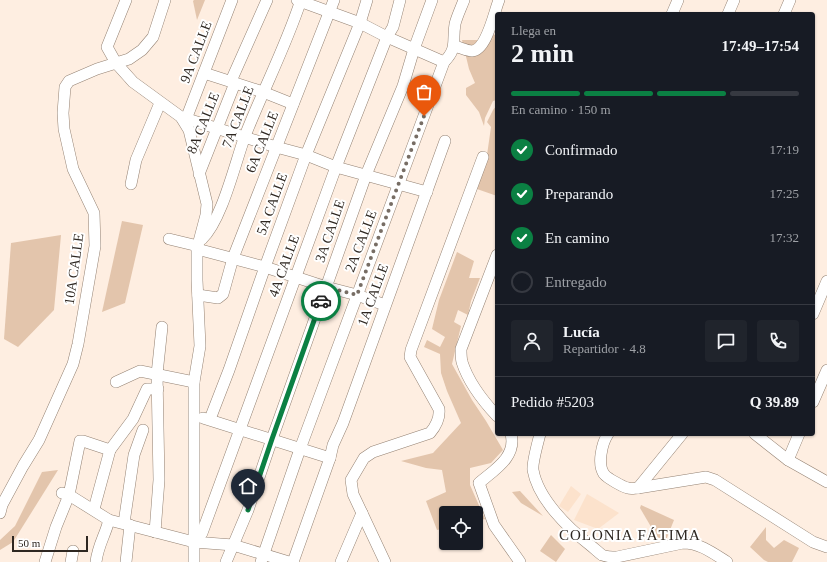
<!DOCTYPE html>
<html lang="es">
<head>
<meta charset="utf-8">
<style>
  :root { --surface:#171b24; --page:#20242c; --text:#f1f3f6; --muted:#9ea1a6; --line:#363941; --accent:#0b8043 }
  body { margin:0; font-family:"Times New Roman",serif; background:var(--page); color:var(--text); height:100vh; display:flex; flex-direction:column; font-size:15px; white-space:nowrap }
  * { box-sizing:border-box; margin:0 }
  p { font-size:13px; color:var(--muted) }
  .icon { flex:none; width:22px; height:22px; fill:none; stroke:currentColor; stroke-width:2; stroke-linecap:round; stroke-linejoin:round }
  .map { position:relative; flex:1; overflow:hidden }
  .panel { position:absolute; left:495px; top:12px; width:320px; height:424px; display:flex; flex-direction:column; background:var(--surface); border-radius:4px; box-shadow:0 1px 3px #0004 }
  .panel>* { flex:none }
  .controls { position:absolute; left:439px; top:506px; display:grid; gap:8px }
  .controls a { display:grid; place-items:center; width:44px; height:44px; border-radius:4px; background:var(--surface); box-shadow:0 1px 3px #0004; font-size:20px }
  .scale { position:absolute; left:12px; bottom:10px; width:76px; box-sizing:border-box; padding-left:4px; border:2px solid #2e2721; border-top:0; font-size:11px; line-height:14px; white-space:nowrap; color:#2e2721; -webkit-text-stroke:3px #fff; paint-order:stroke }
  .pin { position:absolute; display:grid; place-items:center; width:34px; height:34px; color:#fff; margin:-41px -17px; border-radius:50% 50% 50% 0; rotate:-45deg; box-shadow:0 0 4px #0007 }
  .pin .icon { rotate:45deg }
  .courier { position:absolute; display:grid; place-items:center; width:40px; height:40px; margin:-20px; border:3px solid #0b8043; border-radius:50%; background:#fff; color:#222; box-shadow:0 1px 5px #0007 }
  .overview em { font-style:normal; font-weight:600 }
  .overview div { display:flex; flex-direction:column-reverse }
  .overview { display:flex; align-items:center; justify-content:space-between; height:68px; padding:0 16px }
  h1 { font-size:26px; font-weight:600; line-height:30px }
  .bar { display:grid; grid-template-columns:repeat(4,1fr); gap:6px 4px; align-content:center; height:48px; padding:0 16px }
  .bar i { height:5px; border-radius:3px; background:var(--line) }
  .bar .active { background:var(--accent) }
  .bar p { grid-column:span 4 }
  .line { display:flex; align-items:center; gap:10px; padding:0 16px; border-top:1px solid var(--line) }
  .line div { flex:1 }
  .round { display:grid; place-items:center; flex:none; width:42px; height:42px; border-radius:4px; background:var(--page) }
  ol { padding:0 16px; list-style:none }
  li { display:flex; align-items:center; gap:12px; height:44px }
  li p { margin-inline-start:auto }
  li .icon { padding:4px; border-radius:50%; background:var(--accent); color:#fff; stroke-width:4 }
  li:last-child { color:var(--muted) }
  li i { width:22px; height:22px; border:2px solid var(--line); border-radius:50% }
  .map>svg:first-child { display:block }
</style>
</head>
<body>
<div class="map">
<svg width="827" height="562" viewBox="0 0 827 562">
  <rect width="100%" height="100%" fill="#feeee1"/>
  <g fill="#fce2cc">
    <polygon points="571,486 581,494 568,512 559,506"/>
    <polygon points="587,494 619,513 598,529 574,520"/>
  </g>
  <g fill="#e3c5ac">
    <polygon points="194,0 205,0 197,20 193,1"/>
    <polygon points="497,34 497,100 493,101 485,118 484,126 479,112 466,95 466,88 475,83 469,69 462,40 478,40"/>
    <polygon points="497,105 497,196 477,189 486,162 491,127 487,122 493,110"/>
    <polygon points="122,221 143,225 125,303 102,312"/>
    <polygon points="61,235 54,310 18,347 4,339 11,243"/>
    <polygon points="457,252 474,261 469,278 480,278 471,301 468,315 458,310 454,322 461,326 452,364 472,400 486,421 503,450 491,463 470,468 470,485 485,519 476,521 476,513 446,513 446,528 437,530 426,501 446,492 442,470 426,468 401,461 433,453 461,423 447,391 441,373 440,354 424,347 427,340 440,347 445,337 432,329 439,300"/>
    <polygon points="58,470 13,542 0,550 0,540 15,526 42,472"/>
    <polygon points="520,491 543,516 521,503 512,492"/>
    <polygon points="641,505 674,520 666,540 657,537 640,508"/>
    <polygon points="766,527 766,540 774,548 784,540 799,548 792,562 768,562 764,560 750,547"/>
    <polygon points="551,535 565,549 556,562 540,551"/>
  </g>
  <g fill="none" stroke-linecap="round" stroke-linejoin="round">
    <defs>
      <g id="minor">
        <polyline points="126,0 107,47 116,63 133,82 181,117 189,130 207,204 206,215 197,249 197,280 200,346 194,382 194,562"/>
        <polyline points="297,0 360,23 387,37 444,62"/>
        <polyline points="672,14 678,0"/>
        <polyline points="728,14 734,0"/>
        <polyline points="784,14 790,0"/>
        <path d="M 454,46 C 459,47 467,51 472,51 C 487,50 494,12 499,0"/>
        <polyline points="204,73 263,92 293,104"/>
        <polyline points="231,81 267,0"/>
        <polyline points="188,114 232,0"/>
        <polyline points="181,117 276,147 306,155 336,167 427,192"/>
        <polyline points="199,174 235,83"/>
        <polyline points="131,184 136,160 160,103"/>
        <polyline points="169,239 198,246"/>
        <path d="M 202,239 C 222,220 235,163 245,136 C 263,90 286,46 301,0"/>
        <polyline points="197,249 265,267 326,287 357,295 385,305"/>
        <path d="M 497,255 L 461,349 C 461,353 461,358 462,362 C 468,381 483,401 497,416"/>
        <polyline points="198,295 218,298 223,294 233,258 334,0"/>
        <polyline points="813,314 827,281"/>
        <polyline points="116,382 140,371 194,382"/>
        <polyline points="813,402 827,370"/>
        <polyline points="203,418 330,458"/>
        <polyline points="210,419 229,370 265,267 306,155 360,23 367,0"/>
        <path d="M 511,434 C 517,457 494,470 479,483 L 494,525 L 520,562"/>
        <path d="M 540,434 C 538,442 532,463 533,470 C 538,499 568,528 590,545 C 594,548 598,552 602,555 C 607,557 612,557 617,557 L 683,543 C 700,543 713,553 727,562"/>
        <path d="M 608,434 C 602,443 597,464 604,474 C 607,478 623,487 628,488 C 631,489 635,488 638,488 L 706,477 L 715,480 L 813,542 L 827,547"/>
        <polyline points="755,434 788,460 827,482"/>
        <polyline points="788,460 799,434"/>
        <polyline points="638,488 682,434"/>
        <polyline points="62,493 69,495 109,520 194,542 233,545 289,562"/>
        <polyline points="94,509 110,450 133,419 147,389 158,389"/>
        <polyline points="0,513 2,505 23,466 39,440 73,364 78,344 95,246 94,213 73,169 64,129 63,113 65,87 69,81 97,69 129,59 142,50 153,37 165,0"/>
        <polyline points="124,523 134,455 143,430"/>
        <polyline points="155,532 159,480 157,374 162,327"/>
        <polyline points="194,542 202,533 336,167 387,37 393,27 400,0"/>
        <polyline points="45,562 56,527 69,495 80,441 83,441 110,450"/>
        <polyline points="71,562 73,551"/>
        <path d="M 96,562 C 98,545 105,536 109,520"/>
        <polyline points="126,562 130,525"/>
        <polyline points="226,562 248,510 272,439 366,175 403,86 414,49 432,0"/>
        <path d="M 261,562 L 300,449 L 444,62 C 458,48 452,41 455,24 C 457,16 461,8 464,0"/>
        <polyline points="293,562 330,458 333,445 343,423 445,141"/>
        <polyline points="341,562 362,513"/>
        <path d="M 385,562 L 353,494 L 351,480 L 364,458 L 373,452 L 430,433 C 436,426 440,418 439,409 L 410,357 L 411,350 L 483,157"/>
      </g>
    </defs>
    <use href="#minor" stroke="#948273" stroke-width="12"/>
    <use href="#minor" stroke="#fff" stroke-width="11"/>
  </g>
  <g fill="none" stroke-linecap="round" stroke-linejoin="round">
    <polyline stroke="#776d64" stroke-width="4" stroke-dasharray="0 7.2" points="321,301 326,287 357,295 424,116"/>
    <polyline stroke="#0b8043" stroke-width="5" points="248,510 272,439 321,301"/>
  </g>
  <g text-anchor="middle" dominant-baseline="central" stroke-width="4" stroke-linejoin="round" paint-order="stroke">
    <g font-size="14" fill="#2e2721" stroke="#fff">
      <text transform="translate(196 52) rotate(-69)">9A CALLE</text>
      <text transform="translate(238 117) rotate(-69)">7A CALLE</text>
      <text transform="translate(203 123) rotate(-68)">8A CALLE</text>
      <text transform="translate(262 142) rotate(-68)">6A CALLE</text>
      <text transform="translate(272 204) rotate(-70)">5A CALLE</text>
      <text transform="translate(330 231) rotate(-71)">3A CALLE</text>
      <text transform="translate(361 241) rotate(-69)">2A CALLE</text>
      <text transform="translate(284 266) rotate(-70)">4A CALLE</text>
      <text transform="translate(74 269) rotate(-82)">10A CALLE</text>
      <text transform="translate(373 295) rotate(-70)">1A CALLE</text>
    </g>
    <g font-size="15" letter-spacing="1" fill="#2e2721" stroke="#fff">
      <text x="630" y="535">COLONIA FÁTIMA</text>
    </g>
  </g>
</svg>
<div class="controls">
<a><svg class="icon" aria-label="locate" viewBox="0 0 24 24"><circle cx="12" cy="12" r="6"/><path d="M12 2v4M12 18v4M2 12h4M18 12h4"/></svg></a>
</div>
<div class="scale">50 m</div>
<div class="pin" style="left:424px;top:116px;background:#ea580c"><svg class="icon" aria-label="bag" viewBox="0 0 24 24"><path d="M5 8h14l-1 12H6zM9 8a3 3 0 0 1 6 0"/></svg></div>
<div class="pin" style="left:248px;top:510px;background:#1f2937"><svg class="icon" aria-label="home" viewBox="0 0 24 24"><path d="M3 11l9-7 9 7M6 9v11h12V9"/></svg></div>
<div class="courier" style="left:321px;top:301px"><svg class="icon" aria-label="car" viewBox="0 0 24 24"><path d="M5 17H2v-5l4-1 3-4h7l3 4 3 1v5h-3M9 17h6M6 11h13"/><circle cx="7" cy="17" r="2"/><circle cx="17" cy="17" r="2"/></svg></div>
<section class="panel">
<div class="overview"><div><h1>2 min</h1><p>Llega en</p></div><em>17:49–17:54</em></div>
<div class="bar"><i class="active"></i><i class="active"></i><i class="active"></i><i></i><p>En camino · 150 m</p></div>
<ol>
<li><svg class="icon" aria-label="check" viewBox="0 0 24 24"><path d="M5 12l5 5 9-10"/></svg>Confirmado<p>17:19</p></li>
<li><svg class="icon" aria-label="check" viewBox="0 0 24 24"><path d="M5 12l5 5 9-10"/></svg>Preparando<p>17:25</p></li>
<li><svg class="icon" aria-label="check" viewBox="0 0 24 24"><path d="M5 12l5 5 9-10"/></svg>En camino<p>17:32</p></li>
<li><i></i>Entregado</li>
</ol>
<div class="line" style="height:72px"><a class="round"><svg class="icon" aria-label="person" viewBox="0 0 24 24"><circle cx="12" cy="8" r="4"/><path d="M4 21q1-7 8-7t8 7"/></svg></a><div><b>Lucía</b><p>Repartidor · 4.8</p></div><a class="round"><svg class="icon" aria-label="chat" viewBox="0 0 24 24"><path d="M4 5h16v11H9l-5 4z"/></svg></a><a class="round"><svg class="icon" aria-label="phone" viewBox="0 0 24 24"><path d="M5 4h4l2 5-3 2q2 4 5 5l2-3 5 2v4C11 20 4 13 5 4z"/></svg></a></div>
<div class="line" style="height:52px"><div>Pedido #5203</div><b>Q 39.89</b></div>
</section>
</div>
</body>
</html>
